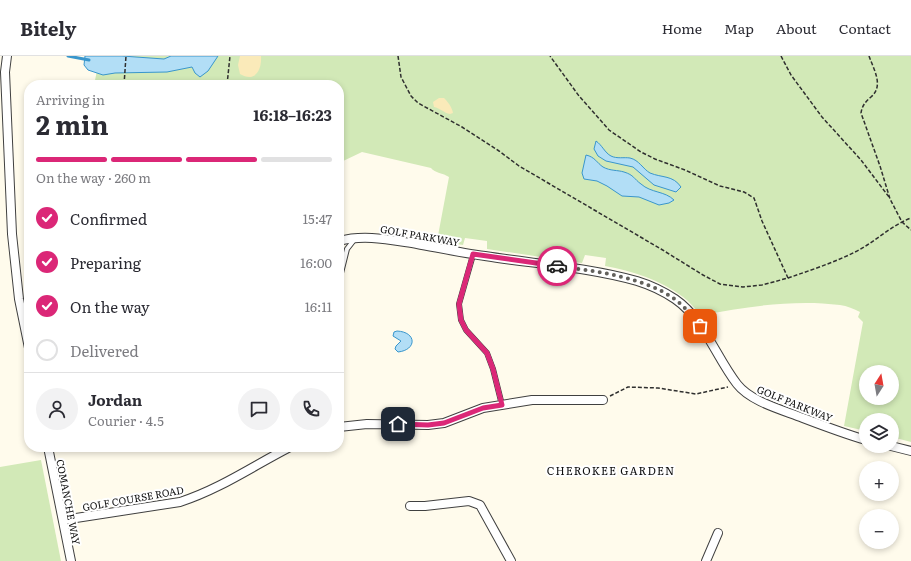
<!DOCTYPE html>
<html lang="en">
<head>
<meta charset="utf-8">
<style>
  :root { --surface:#fff; --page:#f2f2f3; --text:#2b2b33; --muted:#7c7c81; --line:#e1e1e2; --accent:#db2777 }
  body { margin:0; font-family:Literata,serif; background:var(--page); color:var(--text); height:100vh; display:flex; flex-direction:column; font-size:15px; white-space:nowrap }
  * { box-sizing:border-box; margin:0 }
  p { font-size:13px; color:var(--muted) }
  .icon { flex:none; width:22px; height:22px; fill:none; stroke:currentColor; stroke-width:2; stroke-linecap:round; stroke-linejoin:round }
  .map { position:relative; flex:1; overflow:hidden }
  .details { position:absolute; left:24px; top:24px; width:320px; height:372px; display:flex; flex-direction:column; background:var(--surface); border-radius:16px; box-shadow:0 2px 6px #0003 }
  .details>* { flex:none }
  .needle { width:26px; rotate:11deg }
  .fabs { position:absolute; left:859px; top:309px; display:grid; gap:8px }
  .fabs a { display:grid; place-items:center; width:40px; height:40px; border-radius:50%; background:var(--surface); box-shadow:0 2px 6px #0003; font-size:20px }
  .pin { position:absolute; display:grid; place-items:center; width:34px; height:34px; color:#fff; margin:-17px; border-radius:8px; box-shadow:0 2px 6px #0006 }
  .courier { position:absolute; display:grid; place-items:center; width:40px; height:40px; margin:-20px; border:3px solid #db2777; border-radius:50%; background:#fff; color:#222; box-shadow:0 1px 5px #0007 }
  .summary em { font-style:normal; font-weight:700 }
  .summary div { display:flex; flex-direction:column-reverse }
  .summary { display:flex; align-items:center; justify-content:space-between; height:68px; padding:0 12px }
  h1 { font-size:26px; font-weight:700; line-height:30px }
  .bar { display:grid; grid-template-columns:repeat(4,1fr); gap:6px 4px; align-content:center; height:48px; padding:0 12px }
  .bar i { height:5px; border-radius:3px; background:var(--line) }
  .bar .active { background:var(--accent) }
  .bar p { grid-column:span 4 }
  .line { display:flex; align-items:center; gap:10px; padding:0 12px; border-top:1px solid var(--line) }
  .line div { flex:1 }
  .round { display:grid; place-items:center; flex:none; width:42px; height:42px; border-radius:21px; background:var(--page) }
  ol { padding:0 12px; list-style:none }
  li { display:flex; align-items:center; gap:12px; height:44px }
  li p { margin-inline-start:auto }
  li .icon { padding:4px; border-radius:50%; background:var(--accent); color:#fff; stroke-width:4 }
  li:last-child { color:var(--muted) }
  li i { width:22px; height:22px; border:2px solid var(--line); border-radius:50% }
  header { display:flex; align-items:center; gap:24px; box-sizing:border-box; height:56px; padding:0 20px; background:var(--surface); border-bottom:1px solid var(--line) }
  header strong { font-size:19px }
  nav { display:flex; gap:22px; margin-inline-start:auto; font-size:14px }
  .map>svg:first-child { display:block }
</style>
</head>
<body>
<header>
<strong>Bitely</strong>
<nav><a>Home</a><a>Map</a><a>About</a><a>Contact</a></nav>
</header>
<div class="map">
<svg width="911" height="505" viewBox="0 0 911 505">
  <rect width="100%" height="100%" fill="#fffbec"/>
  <g fill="#d2e9b7" fill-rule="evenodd">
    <path d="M 100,0 L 911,0 L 911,386 L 892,381 L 892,364 L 866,364 L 866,375 L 844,370 L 863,266 L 858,261 L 860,256 C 854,253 847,250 840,249 C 793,243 747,251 701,259 C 695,253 690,246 683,241 C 661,224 632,215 605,210 L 606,202 L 585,199 L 582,207 L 487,193 L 487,185 L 465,182 L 463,189 L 437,185 L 449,121 C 443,117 435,117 431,112 L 362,96 L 339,107 L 339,29 L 94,29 ZM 866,316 L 892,316 L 892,342 L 866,342 Z"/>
    <polygon points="41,404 61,505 0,505 0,411"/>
  </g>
  <g fill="#faeab9">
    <path d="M 240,0 L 261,0 C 262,14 255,27 240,18 L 238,9 Z"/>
    <path d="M 439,42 L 444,42 C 448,46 452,51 453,57 L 450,58 C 444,57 440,52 434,51 L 433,46 Z"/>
  </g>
  <g fill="#b2def6" stroke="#3996cc">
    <polygon points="85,0 122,0 164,3 171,0 218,0 208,15 200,21 195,17 192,11 167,16 115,17 103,19 88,14 84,9"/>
    <path d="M 596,85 C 602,89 605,97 611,100 C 617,103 624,101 630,102 C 639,104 643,113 650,117 C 662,122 673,119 681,131 L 676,136 L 654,129 L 633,111 L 606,105 L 598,100 L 594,93 Z"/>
    <path d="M 586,99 C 595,101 597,107 603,111 C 610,115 618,114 624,116 C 634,119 634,123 641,128 C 651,137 665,135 674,144 L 669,147 L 659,149 L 639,141 L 622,140 L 607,130 L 597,125 L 584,123 L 582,117 Z"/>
    <path d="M 397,275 C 417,276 417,294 398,296 L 395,293 L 396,290 L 401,285 L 393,280 L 394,276 Z"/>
  </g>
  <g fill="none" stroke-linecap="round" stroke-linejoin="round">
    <polyline stroke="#3996cc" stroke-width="3" points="68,0 89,4"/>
    <defs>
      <g id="lane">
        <polyline points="473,199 459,248 461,264 466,274 487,297 493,313 502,349"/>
        <polyline points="339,225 347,193 354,184"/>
      </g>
      <g id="street">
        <polyline points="7,0 5,16 12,178 19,243 29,292"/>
        <path d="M 339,185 C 365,178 390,184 417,188 C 439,192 462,197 485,200 C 535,208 587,211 637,225 C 650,229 663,235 675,243 C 704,263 716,301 737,328 C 751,346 783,354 803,362 C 824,370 845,378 866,384"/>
        <polyline points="339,371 367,368 428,369 444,367 483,352 532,344 603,344"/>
        <polyline points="891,390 911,395"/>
        <polyline points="48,391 71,505"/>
        <polyline points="410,450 425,450 469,445 480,449 511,505"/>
        <path d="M 63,464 L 180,446 C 220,433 253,410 290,391"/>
        <polyline points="706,505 718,477"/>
      </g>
    </defs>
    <use href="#lane" stroke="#404040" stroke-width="6"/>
    <use href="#street" stroke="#404040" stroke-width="10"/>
    <g stroke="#2f2f2f" stroke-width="1.5" stroke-dasharray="4 2" stroke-linecap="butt">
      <polyline points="398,0 401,21 411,40 418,47 462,71 499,95 519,110 661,193 703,219 720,228 743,231 762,229 788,222 762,165 754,142 744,136 720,130 685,114 655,103 641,96 609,74 579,40 550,0"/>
      <polyline points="781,0 791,19 822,61 861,104 889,141"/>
      <path d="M 869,0 C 874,14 884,30 871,41 C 865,46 862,50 861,57 L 880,110 L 890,143 L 902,166 L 911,174"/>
      <polyline points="124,29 126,0"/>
      <polyline points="227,29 230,0"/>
      <path d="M 788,222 C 811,214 836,206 859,194 C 877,184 892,169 911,162"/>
      <polyline points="610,340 628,331 658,332 696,338 728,331"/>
    </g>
    <use href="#lane" stroke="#fff" stroke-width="4"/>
    <use href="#street" stroke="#fff" stroke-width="8"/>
  </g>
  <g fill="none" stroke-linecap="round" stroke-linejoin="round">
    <path stroke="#62605b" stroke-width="4" stroke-dasharray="0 7.2" d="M 557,210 C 594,215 647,221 677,245 C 686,252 693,261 700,270"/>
    <polyline stroke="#db2777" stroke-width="5" points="398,368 428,369 444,367 483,352 502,349 493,313 487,297 466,274 461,264 459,248 473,198 557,210"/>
  </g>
  <g text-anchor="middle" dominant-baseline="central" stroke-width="4" stroke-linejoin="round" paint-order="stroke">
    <g font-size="10" fill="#0d0d0d" stroke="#fff">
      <text transform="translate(420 179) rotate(10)">GOLF PARKWAY</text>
      <text transform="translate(795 347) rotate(22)">GOLF PARKWAY</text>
      <text transform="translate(133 442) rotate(-10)">GOLF COURSE ROAD</text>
      <text transform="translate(69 446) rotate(79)">COMANCHE WAY</text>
    </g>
    <g font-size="11" letter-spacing="1" fill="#0d0d0d" stroke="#fff">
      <text x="611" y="414">CHEROKEE GARDEN</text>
    </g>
  </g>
</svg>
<div class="fabs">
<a><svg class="needle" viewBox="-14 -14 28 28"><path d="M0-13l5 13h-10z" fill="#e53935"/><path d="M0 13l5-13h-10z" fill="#7c7c81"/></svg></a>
<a><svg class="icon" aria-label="layers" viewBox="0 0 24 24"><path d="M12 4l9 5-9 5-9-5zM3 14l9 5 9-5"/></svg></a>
<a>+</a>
<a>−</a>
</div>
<div class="pin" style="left:700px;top:270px;background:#ea580c"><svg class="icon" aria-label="bag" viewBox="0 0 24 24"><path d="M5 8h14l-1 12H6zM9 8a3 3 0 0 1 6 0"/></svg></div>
<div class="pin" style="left:398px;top:368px;background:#1f2937"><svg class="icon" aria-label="home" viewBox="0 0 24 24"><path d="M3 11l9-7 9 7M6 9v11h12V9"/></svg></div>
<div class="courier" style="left:557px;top:210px"><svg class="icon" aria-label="car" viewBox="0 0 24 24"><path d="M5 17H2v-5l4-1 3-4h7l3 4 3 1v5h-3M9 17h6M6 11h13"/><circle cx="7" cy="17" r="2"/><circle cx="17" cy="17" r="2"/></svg></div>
<section class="details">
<div class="summary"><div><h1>2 min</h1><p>Arriving in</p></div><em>16:18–16:23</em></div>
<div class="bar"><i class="active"></i><i class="active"></i><i class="active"></i><i></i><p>On the way · 260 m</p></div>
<ol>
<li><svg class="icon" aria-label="check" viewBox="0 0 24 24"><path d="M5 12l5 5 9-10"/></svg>Confirmed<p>15:47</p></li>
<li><svg class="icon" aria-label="check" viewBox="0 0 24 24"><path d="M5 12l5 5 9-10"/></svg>Preparing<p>16:00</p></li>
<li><svg class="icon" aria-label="check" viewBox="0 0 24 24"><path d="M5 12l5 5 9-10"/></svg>On the way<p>16:11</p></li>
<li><i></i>Delivered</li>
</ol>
<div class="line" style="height:72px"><a class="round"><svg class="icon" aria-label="person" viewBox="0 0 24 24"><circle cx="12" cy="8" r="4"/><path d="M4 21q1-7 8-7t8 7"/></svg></a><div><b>Jordan</b><p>Courier · 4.5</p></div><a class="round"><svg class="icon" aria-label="chat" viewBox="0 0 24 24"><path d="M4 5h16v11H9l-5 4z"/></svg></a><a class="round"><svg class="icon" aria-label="phone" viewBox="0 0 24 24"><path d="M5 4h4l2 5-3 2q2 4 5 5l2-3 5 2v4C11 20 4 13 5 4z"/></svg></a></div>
</section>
</div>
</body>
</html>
